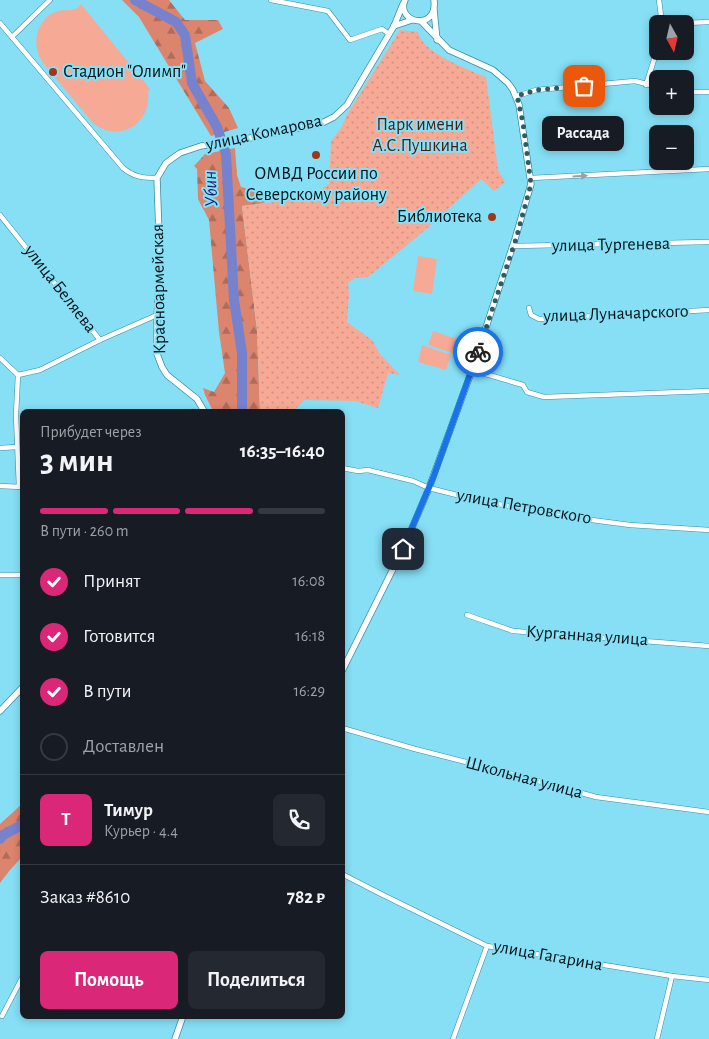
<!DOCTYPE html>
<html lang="ru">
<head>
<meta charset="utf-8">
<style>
  :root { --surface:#171b24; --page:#242831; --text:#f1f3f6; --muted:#9ea1a6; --line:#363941; --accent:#db2777 }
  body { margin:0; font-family:"Alegreya Sans",sans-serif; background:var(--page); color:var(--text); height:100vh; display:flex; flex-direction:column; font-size:19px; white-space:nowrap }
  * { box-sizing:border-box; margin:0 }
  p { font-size:16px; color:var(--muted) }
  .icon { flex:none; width:28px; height:28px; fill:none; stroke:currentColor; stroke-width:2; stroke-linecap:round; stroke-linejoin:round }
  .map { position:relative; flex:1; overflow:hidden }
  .sheet { position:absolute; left:20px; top:409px; width:325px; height:610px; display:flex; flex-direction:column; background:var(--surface); border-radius:8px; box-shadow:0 2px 8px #0003 }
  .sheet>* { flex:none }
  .needle { width:32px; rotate:172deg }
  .controls { position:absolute; left:649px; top:15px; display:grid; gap:10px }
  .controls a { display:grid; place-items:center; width:45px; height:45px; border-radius:8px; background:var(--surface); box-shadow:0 2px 8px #0003; font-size:25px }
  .pin { position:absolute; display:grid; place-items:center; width:42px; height:42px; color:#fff; margin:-21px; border-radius:10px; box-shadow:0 2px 8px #0006 }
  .courier { position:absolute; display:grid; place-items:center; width:50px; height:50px; margin:-25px; border:4px solid #1a73e8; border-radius:50%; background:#fff; color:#222; box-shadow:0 1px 6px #0007 }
  .bubble { position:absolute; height:35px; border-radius:8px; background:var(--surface); box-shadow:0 2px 8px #0003; font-size:16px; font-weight:700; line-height:35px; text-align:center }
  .overview em { font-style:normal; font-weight:700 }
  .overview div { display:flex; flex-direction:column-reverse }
  .overview { display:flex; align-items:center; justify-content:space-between; height:85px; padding:0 20px }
  h1 { font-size:32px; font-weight:700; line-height:38px }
  .bar { display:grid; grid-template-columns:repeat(4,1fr); gap:8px 5px; align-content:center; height:60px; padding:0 20px }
  .bar i { height:6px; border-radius:4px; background:var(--line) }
  .bar .selected { background:var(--accent) }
  .bar p { grid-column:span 4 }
  .line { display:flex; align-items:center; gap:12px; padding:0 20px; border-top:1px solid var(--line) }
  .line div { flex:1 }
  .round { display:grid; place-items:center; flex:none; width:52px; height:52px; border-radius:8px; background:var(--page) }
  ol { padding:0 20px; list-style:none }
  li { display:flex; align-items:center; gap:15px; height:55px }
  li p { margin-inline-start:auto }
  li .icon { padding:5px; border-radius:50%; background:var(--accent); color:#fff; stroke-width:4 }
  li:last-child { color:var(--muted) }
  li i { width:28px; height:28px; border:2px solid var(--line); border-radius:50% }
  .primary-button { display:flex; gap:10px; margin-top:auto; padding:10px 20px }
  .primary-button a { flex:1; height:58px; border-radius:8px; background:var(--accent); color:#fff; font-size:20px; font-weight:700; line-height:58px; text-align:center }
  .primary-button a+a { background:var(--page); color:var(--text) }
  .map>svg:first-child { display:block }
</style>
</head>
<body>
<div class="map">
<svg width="709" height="1039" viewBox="0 0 709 1039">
  <defs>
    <pattern id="forest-firs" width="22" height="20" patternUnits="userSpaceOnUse" patternTransform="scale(1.25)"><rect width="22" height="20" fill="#dc856e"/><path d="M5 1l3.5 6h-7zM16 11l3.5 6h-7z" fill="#b06c5a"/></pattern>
    <pattern id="park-dots" width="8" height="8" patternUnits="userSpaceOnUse" patternTransform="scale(1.25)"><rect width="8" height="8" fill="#f6aa95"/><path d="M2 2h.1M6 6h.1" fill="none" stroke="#d19180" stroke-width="1.8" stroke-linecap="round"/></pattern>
  </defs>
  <rect width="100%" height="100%" fill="#86dff5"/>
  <g fill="url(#forest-firs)">
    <polygon points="122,0 169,0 185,20 218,20 223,29 195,43 205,81 229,108 238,128 211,136 139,17"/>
    <polygon points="235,148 237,175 241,187 257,191 265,203 242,206 257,330 260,411 213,411 205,395 203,388 214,392 225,373 219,332 209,220 198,199 197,169 194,166 205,154"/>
    <polygon points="22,804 22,857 10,870 0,883 0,824"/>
  </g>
  <path fill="url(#park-dots)" d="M 400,30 L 418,32 C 422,53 468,69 486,77 L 498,170 L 505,182 L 494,191 L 481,179 L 424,231 L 368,277 L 355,278 L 348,283 L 349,295 L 347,322 L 372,340 L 380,354 L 400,375 L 388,373 L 378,408 L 355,401 L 304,400 L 294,411 L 260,411 L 257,330 L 242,206 L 313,197 L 329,183 L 331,141 L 341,128 L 348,113 Z"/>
  <g fill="#f6aa95">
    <path d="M 81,4 L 150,89 L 148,91 C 152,124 119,144 93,123 L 43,63 C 31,46 35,21 55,12 C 63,9 69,11 75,9 C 78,8 79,6 81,4 Z"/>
    <polygon points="418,256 437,259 432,294 413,291"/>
    <polygon points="433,331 460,340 455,354 428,345"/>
    <polygon points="422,345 451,355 446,370 418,362"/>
  </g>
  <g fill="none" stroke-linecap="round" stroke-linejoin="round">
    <g stroke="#7682cd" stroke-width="10">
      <polyline points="135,0 176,22 185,35 192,83 217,127 226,154 234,300 242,353 242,411"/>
      <polyline points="0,839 3,835 22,825"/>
    </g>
    <defs>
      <g id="minor">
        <polyline points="271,0 328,11 350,40 382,29 389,34"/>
        <polyline points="659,0 662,24 709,22"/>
        <path d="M 0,23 L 123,168 C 134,177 143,178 157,178"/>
        <polyline points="12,37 50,0"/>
        <polyline points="646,85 658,47"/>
        <polyline points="685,92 709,92"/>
        <polyline points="517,96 536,90 635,81 658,87"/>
        <polyline points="531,178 709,169"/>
        <polyline points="0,215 100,340"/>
        <polyline points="513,246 709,242"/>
        <polyline points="529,308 531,315 539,319 709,310"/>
        <polyline points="0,358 18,375 40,370 100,340 157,315"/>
        <polyline points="472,370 523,385 527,392 544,397 709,391"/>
        <polyline points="18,375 16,415 19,487"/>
        <polyline points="0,448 17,447"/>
        <polyline points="342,468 358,471 368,470 413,481 429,488 465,497 546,514 630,525 709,530"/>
        <polyline points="0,486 22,487"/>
        <polyline points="0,575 22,575"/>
        <polyline points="467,615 513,631 709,646"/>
        <polyline points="342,728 415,749 509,773 596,797 709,812"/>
        <polyline points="342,874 381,894 487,946 672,976 709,980"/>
        <polyline points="2,1016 22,978"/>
        <polyline points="453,1039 487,946"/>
        <polyline points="657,1039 672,976"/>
      </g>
      <g id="tertiary">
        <path d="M 405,0 C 395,23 438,32 434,0"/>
        <polyline points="434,10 437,40"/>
        <polyline points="394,26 412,20"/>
        <polyline points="204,411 197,399 167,375 162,367 157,354 157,315 160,265 157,178 166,163 180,153 201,146 250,138 309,126 324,122 334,117 347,105 394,26 403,4"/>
        <polyline points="342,671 403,549 429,488 472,370 515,239 531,184 519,105 513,90 508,83 493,70 449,50 421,21"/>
        <polyline points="0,711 22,688"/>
        <polyline points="175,1039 183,1016"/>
      </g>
    </defs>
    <use href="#minor" stroke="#328fa4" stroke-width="5.5"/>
    <use href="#tertiary" stroke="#328fa4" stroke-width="7"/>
    <use href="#minor" stroke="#fff" stroke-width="4.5"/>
    <use href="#tertiary" stroke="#fff" stroke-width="5.5"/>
  </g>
  <defs><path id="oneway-solid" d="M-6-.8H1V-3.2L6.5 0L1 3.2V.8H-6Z" transform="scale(1.25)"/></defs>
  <use fill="#99a1a3" href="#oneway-solid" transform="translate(580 176) rotate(-3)"/>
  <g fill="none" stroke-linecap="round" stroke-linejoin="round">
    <polyline stroke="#2f5a66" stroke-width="5" stroke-dasharray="0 9" points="478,352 516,239 531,184 523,123 517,96 536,90 584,86"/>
    <polyline stroke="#1a73e8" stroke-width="6" points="403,549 433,478 478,352"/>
  </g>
  <g fill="#9f371b" stroke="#86dff5" stroke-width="2">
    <circle cx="53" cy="72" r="5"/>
    <circle cx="316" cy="155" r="5"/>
    <circle cx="492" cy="217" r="5"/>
  </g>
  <g text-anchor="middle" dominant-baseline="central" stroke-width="4" stroke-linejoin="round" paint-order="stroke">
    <g font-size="18" fill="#001319" stroke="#86dff5" text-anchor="start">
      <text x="63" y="72">Стадион "Олимп"</text>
      <text x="316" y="174" text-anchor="middle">ОМВД России по<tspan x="316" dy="21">Северскому району</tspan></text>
      <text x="482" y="217" text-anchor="end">Библиотека</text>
    </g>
    <g font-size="18" fill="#4f180a" stroke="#86dff5">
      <text x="420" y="125">Парк имени<tspan x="420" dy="21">А.С.Пушкина</tspan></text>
    </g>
    <g font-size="18" fill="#001319" stroke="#86dff5">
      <text transform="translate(264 133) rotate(-12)">улица Комарова</text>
      <text transform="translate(611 245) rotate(-1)">улица Тургенева</text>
      <text transform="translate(60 289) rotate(52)">улица Беляева</text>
      <text transform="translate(159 289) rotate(-91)">Красноармейская</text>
      <text transform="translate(616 314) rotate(-2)">улица Луначарского</text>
      <text transform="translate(524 507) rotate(10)">улица Петровского</text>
      <text transform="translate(587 636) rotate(4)">Курганная улица</text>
      <text transform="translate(524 778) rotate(15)">Школьная улица</text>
      <text transform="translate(548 956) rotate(10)">улица Гагарина</text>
    </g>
    <g font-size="19" font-style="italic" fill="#1c156d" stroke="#86dff5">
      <text transform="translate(211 189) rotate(-93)">Убин</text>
    </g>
  </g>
</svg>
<div class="controls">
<a><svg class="needle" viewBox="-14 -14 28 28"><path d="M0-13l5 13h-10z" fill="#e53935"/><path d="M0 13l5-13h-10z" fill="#9ea1a6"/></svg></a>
<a>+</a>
<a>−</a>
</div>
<div class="pin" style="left:584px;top:86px;background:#ea580c"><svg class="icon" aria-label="bag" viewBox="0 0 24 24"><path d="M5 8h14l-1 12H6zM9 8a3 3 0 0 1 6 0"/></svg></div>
<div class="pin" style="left:403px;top:549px;background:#1f2937"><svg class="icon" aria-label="home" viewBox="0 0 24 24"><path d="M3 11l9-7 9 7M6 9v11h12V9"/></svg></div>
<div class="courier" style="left:478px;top:352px"><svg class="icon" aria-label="bike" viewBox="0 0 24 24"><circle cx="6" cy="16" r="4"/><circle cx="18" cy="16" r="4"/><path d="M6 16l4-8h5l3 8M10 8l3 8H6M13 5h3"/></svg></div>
<div class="bubble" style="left:542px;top:116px;width:82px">Рассада</div>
<section class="sheet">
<div class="overview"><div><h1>3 мин</h1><p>Прибудет через</p></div><em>16:35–16:40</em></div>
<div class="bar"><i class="selected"></i><i class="selected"></i><i class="selected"></i><i></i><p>В пути · 260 m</p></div>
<ol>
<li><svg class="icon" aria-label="check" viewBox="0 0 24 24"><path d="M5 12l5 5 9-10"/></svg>Принят<p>16:08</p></li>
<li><svg class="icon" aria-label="check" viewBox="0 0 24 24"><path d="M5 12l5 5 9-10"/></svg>Готовится<p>16:18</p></li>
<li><svg class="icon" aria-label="check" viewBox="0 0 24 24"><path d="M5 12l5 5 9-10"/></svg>В пути<p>16:29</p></li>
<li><i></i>Доставлен</li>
</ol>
<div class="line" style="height:90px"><b class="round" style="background:var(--accent);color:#fff">Т</b><div><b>Тимур</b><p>Курьер · 4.4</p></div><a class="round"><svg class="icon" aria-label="phone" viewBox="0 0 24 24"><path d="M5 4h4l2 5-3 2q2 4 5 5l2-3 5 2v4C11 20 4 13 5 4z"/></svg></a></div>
<div class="line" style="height:65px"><div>Заказ #8610</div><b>782 ₽</b></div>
<div class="primary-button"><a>Помощь</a><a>Поделиться</a></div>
</section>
</div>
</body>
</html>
